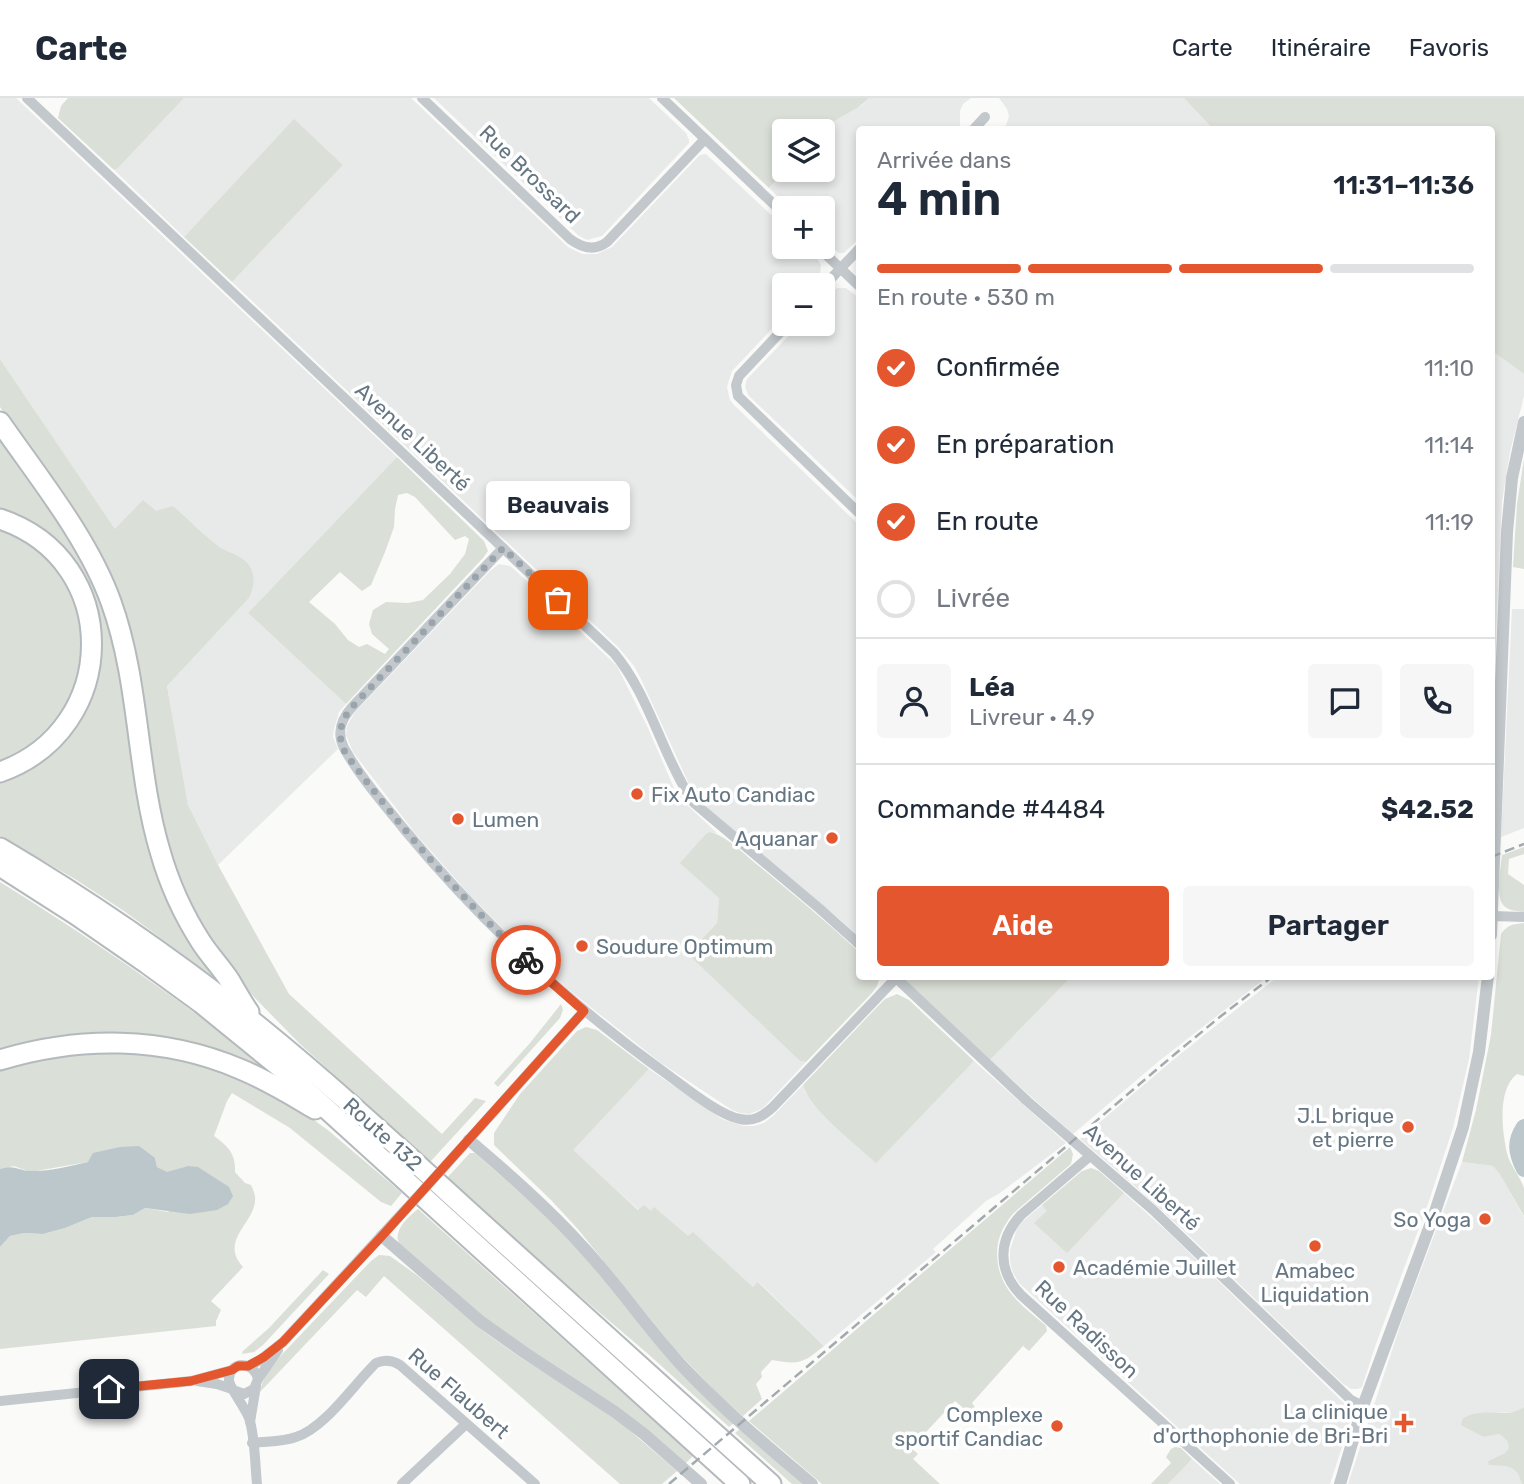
<!DOCTYPE html>
<html lang="fr">
<head>
<meta charset="utf-8">
<style>
  :root { --surface:#fff; --page:#f6f6f7; --text:#1f2937; --muted:#747a83; --line:#e0e1e3; --accent:#e4572e }
  body { margin:0; font-family:Rubik,sans-serif; background:var(--page); color:var(--text); height:100vh; display:flex; flex-direction:column; font-size:26px; white-space:nowrap }
  * { box-sizing:border-box; margin:0 }
  p { font-size:23px; color:var(--muted) }
  .icon { flex:none; width:38px; height:38px; fill:none; stroke:currentColor; stroke-width:2; stroke-linecap:round; stroke-linejoin:round }
  .map { position:relative; flex:1; overflow:hidden }
  .details { position:absolute; left:856px; top:28px; width:639px; height:854px; display:flex; flex-direction:column; background:var(--surface); border-radius:7px; box-shadow:0 4px 10px #0003 }
  .details>* { flex:none }
  .tools { position:absolute; left:772px; top:21px; display:grid; gap:14px }
  .tools a { display:grid; place-items:center; width:63px; height:63px; border-radius:7px; background:var(--surface); box-shadow:0 4px 10px #0003; font-size:35px }
  .pin { position:absolute; display:grid; place-items:center; width:60px; height:60px; color:#fff; margin:-30px; border-radius:14px; box-shadow:0 4px 10px #0006 }
  .courier { position:absolute; display:grid; place-items:center; width:70px; height:70px; margin:-35px; border:5px solid #e4572e; border-radius:50%; background:#fff; color:#222; box-shadow:0 2px 9px #0007 }
  .bubble { position:absolute; height:49px; border-radius:7px; background:var(--surface); box-shadow:0 4px 10px #0003; font-size:23px; font-weight:600; line-height:49px; text-align:center }
  .summary em { font-style:normal; font-weight:600 }
  .summary div { display:flex; flex-direction:column-reverse }
  .summary { display:flex; align-items:center; justify-content:space-between; height:119px; padding:0 21px }
  h1 { font-size:46px; font-weight:600; line-height:52px }
  .bar { display:grid; grid-template-columns:repeat(4,1fr); gap:10px 7px; align-content:center; height:84px; padding:0 21px }
  .bar i { height:9px; border-radius:5px; background:var(--line) }
  .bar .on { background:var(--accent) }
  .bar p { grid-column:span 4 }
  .line { display:flex; align-items:center; gap:18px; padding:0 21px; border-top:2px solid var(--line) }
  .line div { flex:1 }
  .round { display:grid; place-items:center; flex:none; width:74px; height:74px; border-radius:7px; background:var(--page) }
  ol { padding:0 21px; list-style:none }
  li { display:flex; align-items:center; gap:21px; height:77px }
  li p { margin-inline-start:auto }
  li .icon { padding:7px; border-radius:50%; background:var(--accent); color:#fff; stroke-width:4 }
  li:last-child { color:var(--muted) }
  li i { width:38px; height:38px; border:4px solid var(--line); border-radius:50% }
  .action { display:flex; gap:14px; margin-top:auto; padding:14px 21px }
  .action a { flex:1; height:80px; border-radius:7px; background:var(--accent); color:#fff; font-size:28px; font-weight:600; line-height:80px; text-align:center }
  .action a+a { background:var(--page); color:var(--text) }
  header { display:flex; align-items:center; gap:42px; box-sizing:border-box; height:98px; padding:0 35px; background:var(--surface); border-bottom:2px solid var(--line) }
  header strong { font-size:33px }
  nav { display:flex; gap:38px; margin-inline-start:auto; font-size:24px }
  .map>svg:first-child { display:block }
</style>
</head>
<body>
<header>
<strong>Carte</strong>
<nav><a>Carte</a><a>Itinéraire</a><a>Favoris</a></nav>
</header>
<div class="map">
<svg width="1524" height="1386" viewBox="0 0 1524 1386">
  <rect width="100%" height="100%" fill="#fafaf8"/>
  <g fill="#e8e9e9">
    <polygon points="0,0 16,0 397,359 248,515 346,606 339,614 334,631 333,639 338,651 218,767 188,707 167,588 249,500 240,459 221,451 212,444 115,431 0,261"/>
    <polygon points="184,0 411,0 568,149 582,156 597,156 612,149 697,60 700,57 706,56 784,129 784,149 805,149 816,159 821,167 820,177 818,182 813,187 784,187 784,218 732,273 727,289 730,302 735,308 859,427 859,839 836,818 711,714 699,702 689,686 641,581 634,568 619,550 232,184 343,67 294,22 184,139 113,71 117,71"/>
    <polygon points="434,0 649,0 686,35 689,42 689,45 602,138 587,142 579,138"/>
    <polygon points="869,0 971,0 963,6 960,13 960,31 859,32 859,140 844,155 839,155 823,141 822,110 790,110 769,90 785,72 822,72 821,33 829,25 862,7"/>
    <polygon points="999,0 1184,0 1213,31 1005,31 1009,18 1007,11"/>
    <polygon points="837,190 846,190 859,200 859,403 748,297 745,288 747,281 800,226 822,226 823,202"/>
    <polygon points="1491,252 1524,276 1524,298 1510,354 1502,404 1491,647"/>
    <polygon points="499,466 510,468 515,472 617,568 648,630 674,690 688,708 717,735 710,734 719,800 717,825 689,856 800,963 806,964 763,1010 757,1013 749,1016 740,1015 732,1012 661,965 568,891 519,847 468,795 415,735 353,654 346,637 347,628 355,614 490,473"/>
    <polygon points="1512,511 1524,511 1524,730 1501,739"/>
    <polygon points="1279,878 1479,879 1469,961 1453,1030 1429,1103 1376,1246 1362,1289 1358,1291 1351,1291 1342,1285 1181,1130 1128,1082 1080,1041 1173,962 1248,902"/>
    <polygon points="1071,879 1267,879 1159,963 1073,1036 990,962"/>
    <polygon points="974,963 1066,1045 1000,1095 986,1103 933,1151 936,1154 824,1248 759,1184 753,1189 693,1135 689,1139 651,1113 639,1112 572,1052 649,971 722,1021 743,1028 754,1028 764,1025 773,1018 803,987 805,994 814,1006 876,1064"/>
    <polygon points="1462,1064 1493,1068 1499,1075 1524,1119 1524,1309 1517,1314 1493,1315 1480,1336 1484,1339 1499,1336 1505,1340 1509,1346 1509,1350 1505,1355 1488,1363 1509,1368 1515,1371 1521,1381 1522,1386 1348,1386 1402,1222"/>
    <polygon points="1124,1095 1169,1135 1350,1311 1351,1321 1330,1386 1240,1386 1019,1185 1013,1175 1010,1164 1010,1152 1017,1131 1023,1123 1042,1107 1079,1142"/>
    <polygon points="1192,1361 1220,1386 1168,1386"/>
  </g>
  <g fill="#dadfd7" fill-rule="evenodd">
    <polygon points="68,0 184,0 117,71 113,71 58,20 61,8"/>
    <path d="M 674,0 L 869,0 C 855,15 836,18 821,33 L 784,33 L 784,72 L 785,72 L 769,90 Z"/>
    <polygon points="1184,0 1524,0 1524,276 1491,252 1491,32 1213,31"/>
    <polygon points="294,21 343,67 232,184 184,139"/>
    <path d="M 0,261 L 115,431 L 143,402 L 156,413 L 173,408 C 188,421 202,436 218,448 C 224,453 231,454 238,458 C 255,467 257,483 249,500 L 167,588 L 188,707 L 218,767 L 289,896 L 442,1036 L 475,1000 L 486,1003 L 430,1064 L 300,946 L 253,898 L 218,857 L 186,803 L 159,721 L 137,591 L 80,427 L 0,309 Z"/>
    <polygon points="0,333 82,452 113,531 146,718 219,883 124,813 75,781 0,738 0,681 69,632 91,504 0,415"/>
    <path d="M 397,359 L 484,443 L 488,453 L 483,460 L 346,606 L 248,515 ZM 407,395 L 415,399 L 455,442 L 465,438 L 469,441 L 465,456 L 450,476 L 423,502 L 408,505 L 386,504 L 373,512 L 369,526 L 372,536 L 389,551 L 385,556 L 367,546 L 359,549 L 348,542 L 335,526 L 309,504 L 340,474 L 362,493 L 371,487 L 385,454 L 394,429 L 395,411 L 398,397 Z"/>
    <polygon points="1524,361 1524,471 1513,469 1517,406"/>
    <polygon points="0,428 19,436 53,463 78,504 85,559 72,603 45,639 0,666"/>
    <path d="M 710,734 C 726,737 746,758 759,768 C 793,796 827,824 859,854 L 859,878 L 880,879 L 877,888 L 872,895 L 806,964 L 800,963 L 688,856 L 717,825 L 719,800 L 680,765 L 706,736 Z"/>
    <path d="M 1524,749 L 1524,756 L 1509,761 L 1508,776 L 1524,787 L 1524,814 C 1517,813 1506,813 1502,805 C 1496,796 1501,768 1502,757 Z"/>
    <path d="M 0,784 C 98,845 194,911 285,984 L 177,945 L 0,956 Z"/>
    <path d="M 1524,825 L 1524,978 L 1517,976 C 1497,991 1502,1033 1507,1055 C 1510,1068 1520,1078 1524,1090 C 1524,1099 1524,1110 1524,1118 L 1499,1075 L 1493,1068 L 1462,1064 L 1476,1012 L 1491,937 L 1501,836 C 1507,827 1513,826 1524,825 Z"/>
    <polygon points="901,879 1071,879 990,962"/>
    <path d="M 897,896 L 909,902 L 974,963 L 876,1065 C 857,1047 809,1011 803,987 L 878,908 L 885,901 Z"/>
    <polygon points="561,906 563,912 560,920 498,989 494,985 530,945"/>
    <path d="M 586,929 L 597,932 L 649,971 L 573,1052 L 638,1112 L 644,1107 L 651,1113 L 654,1109 L 688,1138 L 693,1134 L 753,1189 L 758,1184 L 824,1248 C 803,1265 800,1267 772,1262 L 761,1274 L 762,1279 L 756,1286 L 762,1301 L 743,1318 L 719,1297 L 674,1250 L 577,1130 L 551,1102 L 494,1047 L 494,1035 L 520,996 L 577,933 Z"/>
    <path d="M 131,953 L 180,960 L 231,975 L 300,1012 L 329,1033 L 402,1095 L 391,1108 L 381,1104 L 290,1030 L 232,995 L 227,1003 L 214,1038 C 228,1048 236,1056 235,1074 L 245,1085 L 251,1087 C 253,1091 256,1098 255,1103 C 254,1125 219,1143 243,1169 L 211,1203 L 221,1212 L 216,1223 L 216,1228 L 0,1251 L 0,1149 L 10,1138 L 24,1135 L 43,1136 L 65,1130 L 92,1119 L 116,1119 L 133,1117 L 145,1110 L 168,1114 L 209,1077 C 191,1064 187,1069 167,1075 L 157,1069 L 155,1060 L 88,1064 L 30,1074 L 14,1068 L 0,1071 L 0,970 L 60,956 Z"/>
    <path d="M 1070,1049 L 1073,1056 L 1071,1066 C 1057,1078 1044,1089 1030,1101 C 1022,1108 1012,1115 1007,1124 C 991,1147 995,1178 1014,1199 C 1023,1210 1035,1218 1046,1228 L 1047,1233 L 1029,1253 L 1023,1248 L 972,1305 L 975,1309 L 974,1314 L 969,1315 L 955,1303 L 911,1350 L 918,1356 L 913,1361 L 940,1386 L 822,1386 L 749,1323 Z"/>
    <polygon points="470,1055 475,1055 542,1114 584,1155 735,1324 729,1329 647,1255 534,1159 447,1080"/>
    <polygon points="1091,1070 1099,1073 1124,1095 1067,1155 1034,1125 1047,1113 1042,1107 1082,1073"/>
    <path d="M 418,1111 L 693,1358 L 685,1366 L 489,1224 L 399,1146 C 393,1132 408,1119 418,1111 Z"/>
    <polygon points="379,1157 390,1158 418,1178 483,1233 521,1260 588,1302 623,1327 677,1373 662,1386 620,1386 384,1178 366,1199 357,1192 259,1295 267,1272 371,1163"/>
    <polygon points="323,1172 329,1176 263,1247 254,1254 242,1256 243,1253 269,1230"/>
    <path d="M 1524,1309 L 1524,1386 L 1522,1386 C 1517,1366 1507,1368 1489,1367 L 1488,1363 L 1505,1355 L 1509,1350 C 1509,1343 1505,1340 1499,1336 L 1484,1339 L 1461,1327 L 1463,1320 C 1468,1318 1474,1315 1480,1315 C 1496,1313 1510,1319 1524,1309 Z"/>
    <polygon points="741,1330 806,1386 792,1386 735,1335"/>
    <polygon points="1175,1349 1181,1350 1192,1361 1168,1386 1151,1386 1171,1365 1166,1359 1171,1351"/>
  </g>
  <path fill="#bbc7cb" d="M 139,1048 L 155,1060 L 157,1069 L 167,1074 L 188,1068 L 198,1069 L 229,1089 L 233,1098 L 228,1106 L 217,1112 L 190,1116 L 145,1110 L 133,1117 L 116,1119 L 92,1119 L 65,1130 L 43,1136 L 24,1135 L 10,1138 L 0,1149 L 0,1071 C 16,1066 19,1074 33,1073 C 51,1073 71,1068 88,1064 L 93,1055 L 120,1049 Z"/>
  <g fill="none" stroke-linecap="round" stroke-linejoin="round">
    <path stroke="#bbc7cb" stroke-width="16" d="M 1524,1029 C 1514,1044 1516,1055 1524,1071"/>
    <defs>
      <g id="motorway">
        <path d="M 0,324 C 38,379 88,440 111,504 C 140,584 136,672 160,753 C 169,785 183,816 201,844 C 210,858 221,869 230,883 C 236,893 242,904 249,914"/>
        <path d="M 0,421 C 123,462 121,631 0,674"/>
        <path d="M 0,750 C 90,803 175,862 257,927 C 335,990 409,1059 484,1127 C 579,1213 675,1300 771,1386"/>
        <polyline points="0,768 75,816 146,865 201,905 287,975 740,1386"/>
        <path d="M 0,962 C 79,938 163,938 240,971 C 267,982 291,997 315,1011"/>
      </g>
    </defs>
    <use href="#motorway" stroke="#b4b9bd" stroke-width="23"/>
    <g stroke="#c3c8cc" stroke-width="10">
      <path d="M 27,0 L 614,555 C 639,585 652,622 668,657 C 676,674 683,690 694,705 L 820,811 L 859,846"/>
      <path d="M 422,0 L 570,141 C 582,150 595,153 607,144 L 705,41"/>
      <polyline points="662,0 784,116"/>
      <polyline points="973,32 985,19"/>
      <polyline points="818,149 859,188"/>
      <polyline points="822,190 859,151"/>
      <polyline points="788,226 739,278 736,287 738,298 859,415"/>
      <path d="M 503,450 L 353,608 C 341,621 336,634 344,650 C 360,679 383,705 404,731 C 481,824 569,906 668,977 C 686,990 719,1017 740,1021 C 754,1024 763,1018 773,1009 L 896,880"/>
      <polyline points="1492,818 1524,819"/>
      <polyline points="894,878 1027,1003 1153,1112 1351,1302 1363,1308"/>
      <path d="M 1090,1058 L 1021,1117 C 998,1142 997,1172 1021,1197 L 1230,1386"/>
      <polyline points="446,1067 584,913"/>
      <polyline points="248,1268 259,1263 283,1244 406,1111"/>
      <polyline points="258,1281 278,1252"/>
      <polyline points="197,1283 217,1286 232,1291"/>
      <path d="M 233,1292 L 244,1296 L 254,1291 L 258,1281 C 254,1263 230,1262 229,1281 C 228,1288 245,1309 249,1320 C 255,1337 255,1367 257,1386"/>
      <polyline points="0,1303 191,1283 232,1272"/>
      <polyline points="250,1324 256,1288"/>
      <path d="M 252,1345 C 267,1343 282,1344 296,1339 C 325,1330 354,1286 376,1265 C 385,1261 392,1262 400,1267 L 535,1386"/>
      <polyline points="402,1386 466,1326"/>
    </g>
    <g stroke="#c3c8cc" stroke-width="12">
      <polyline points="1491,837 1507,434 1512,380 1524,324"/>
      <path d="M 469,1042 C 508,1075 548,1110 582,1148 C 619,1187 648,1232 685,1271 C 724,1312 769,1350 812,1386"/>
      <polyline points="382,1138 480,1223 525,1255 615,1314 644,1336 701,1386"/>
      <polyline points="1340,1386 1363,1308 1435,1114 1463,1029 1479,954 1488,878"/>
    </g>
    <use href="#motorway" stroke="#fff" stroke-width="19"/>
    <g stroke="#a2aab0" stroke-width="2.5" stroke-dasharray="10 5" stroke-linecap="butt">
      <polyline points="1491,759 1524,746"/>
      <polyline points="669,1386 1175,956 1221,918 1273,878"/>
    </g>
    <polyline stroke="#c3c8cc" stroke-width="10" points="406,1111 446,1067"/>
  </g>
  <g fill="none" stroke-linecap="round" stroke-linejoin="round">
    <path stroke="#99a4ac" stroke-width="7" stroke-dasharray="0 12.6" d="M 526,862 C 460,798 400,730 346,656 C 336,638 340,623 353,608 L 503,450 L 558,502"/>
    <polyline stroke="#e4572e" stroke-width="9" points="109,1291 191,1283 232,1272 238,1268 248,1268 264,1259 283,1244 382,1138 584,913 526,862"/>
  </g>
  <g fill="#e4572e" stroke="#fff" stroke-width="2.5">
    <circle cx="637" cy="696" r="7"/>
    <circle cx="458" cy="721" r="7"/>
    <circle cx="832" cy="740" r="7"/>
    <circle cx="582" cy="848" r="7"/>
    <circle cx="1408" cy="1029" r="7"/>
    <circle cx="1485" cy="1121" r="7"/>
    <circle cx="1315" cy="1148" r="7"/>
    <circle cx="1059" cy="1169" r="7"/>
    <path d="M1400.5 1314.5h7v7h7v7h-7v7h-7v-7h-7v-7h7z"/>
    <circle cx="1057" cy="1328" r="7"/>
  </g>
  <g text-anchor="middle" dominant-baseline="central" stroke-width="7" stroke-linejoin="round" paint-order="stroke">
    <g font-size="21" fill="#657683" stroke="#fff">
      <text transform="translate(530 76) rotate(44)">Rue Brossard</text>
      <text transform="translate(413 339) rotate(43)">Avenue Liberté</text>
      <text transform="translate(383 1036) rotate(42)">Route 132</text>
      <text transform="translate(1142 1079) rotate(42)">Avenue Liberté</text>
      <text transform="translate(1087 1231) rotate(43)">Rue Radisson</text>
      <text transform="translate(459 1295) rotate(41)">Rue Flaubert</text>
    </g>
    <g font-size="21" fill="#657683" stroke="#fff" text-anchor="end">
      <text x="651" y="696" text-anchor="start">Fix Auto Candiac</text>
      <text x="472" y="721" text-anchor="start">Lumen</text>
      <text x="818" y="740">Aquanar</text>
      <text x="596" y="848" text-anchor="start">Soudure Optimum</text>
      <text x="1394" y="1017">J.L brique<tspan x="1394" dy="24">et pierre</tspan></text>
      <text x="1471" y="1121">So Yoga</text>
      <text x="1073" y="1169" text-anchor="start">Académie Juillet</text>
      <text x="1315" y="1172" text-anchor="middle">Amabec<tspan x="1315" dy="24">Liquidation</tspan></text>
      <text x="1388" y="1313">La clinique<tspan x="1388" dy="24">d'orthophonie de Bri-Bri</tspan></text>
      <text x="1043" y="1316">Complexe<tspan x="1043" dy="24">sportif Candiac</tspan></text>
    </g>
  </g>
</svg>
<div class="tools">
<a><svg class="icon" aria-label="layers" viewBox="0 0 24 24"><path d="M12 4l9 5-9 5-9-5zM3 14l9 5 9-5"/></svg></a>
<a>+</a>
<a>−</a>
</div>
<div class="pin" style="left:558px;top:502px;background:#ea580c"><svg class="icon" aria-label="bag" viewBox="0 0 24 24"><path d="M5 8h14l-1 12H6zM9 8a3 3 0 0 1 6 0"/></svg></div>
<div class="pin" style="left:109px;top:1291px;background:#1f2937"><svg class="icon" aria-label="home" viewBox="0 0 24 24"><path d="M3 11l9-7 9 7M6 9v11h12V9"/></svg></div>
<div class="courier" style="left:526px;top:862px"><svg class="icon" aria-label="bike" viewBox="0 0 24 24"><circle cx="6" cy="16" r="4"/><circle cx="18" cy="16" r="4"/><path d="M6 16l4-8h5l3 8M10 8l3 8H6M13 5h3"/></svg></div>
<div class="bubble" style="left:486px;top:383px;width:144px">Beauvais</div>
<section class="details">
<div class="summary"><div><h1>4 min</h1><p>Arrivée dans</p></div><em>11:31–11:36</em></div>
<div class="bar"><i class="on"></i><i class="on"></i><i class="on"></i><i></i><p>En route · 530 m</p></div>
<ol>
<li><svg class="icon" aria-label="check" viewBox="0 0 24 24"><path d="M5 12l5 5 9-10"/></svg>Confirmée<p>11:10</p></li>
<li><svg class="icon" aria-label="check" viewBox="0 0 24 24"><path d="M5 12l5 5 9-10"/></svg>En préparation<p>11:14</p></li>
<li><svg class="icon" aria-label="check" viewBox="0 0 24 24"><path d="M5 12l5 5 9-10"/></svg>En route<p>11:19</p></li>
<li><i></i>Livrée</li>
</ol>
<div class="line" style="height:126px"><a class="round"><svg class="icon" aria-label="person" viewBox="0 0 24 24"><circle cx="12" cy="8" r="4"/><path d="M4 21q1-7 8-7t8 7"/></svg></a><div><b>Léa</b><p>Livreur · 4.9</p></div><a class="round"><svg class="icon" aria-label="chat" viewBox="0 0 24 24"><path d="M4 5h16v11H9l-5 4z"/></svg></a><a class="round"><svg class="icon" aria-label="phone" viewBox="0 0 24 24"><path d="M5 4h4l2 5-3 2q2 4 5 5l2-3 5 2v4C11 20 4 13 5 4z"/></svg></a></div>
<div class="line" style="height:91px"><div>Commande #4484</div><b>$42.52</b></div>
<div class="action"><a>Aide</a><a>Partager</a></div>
</section>
</div>
</body>
</html>
